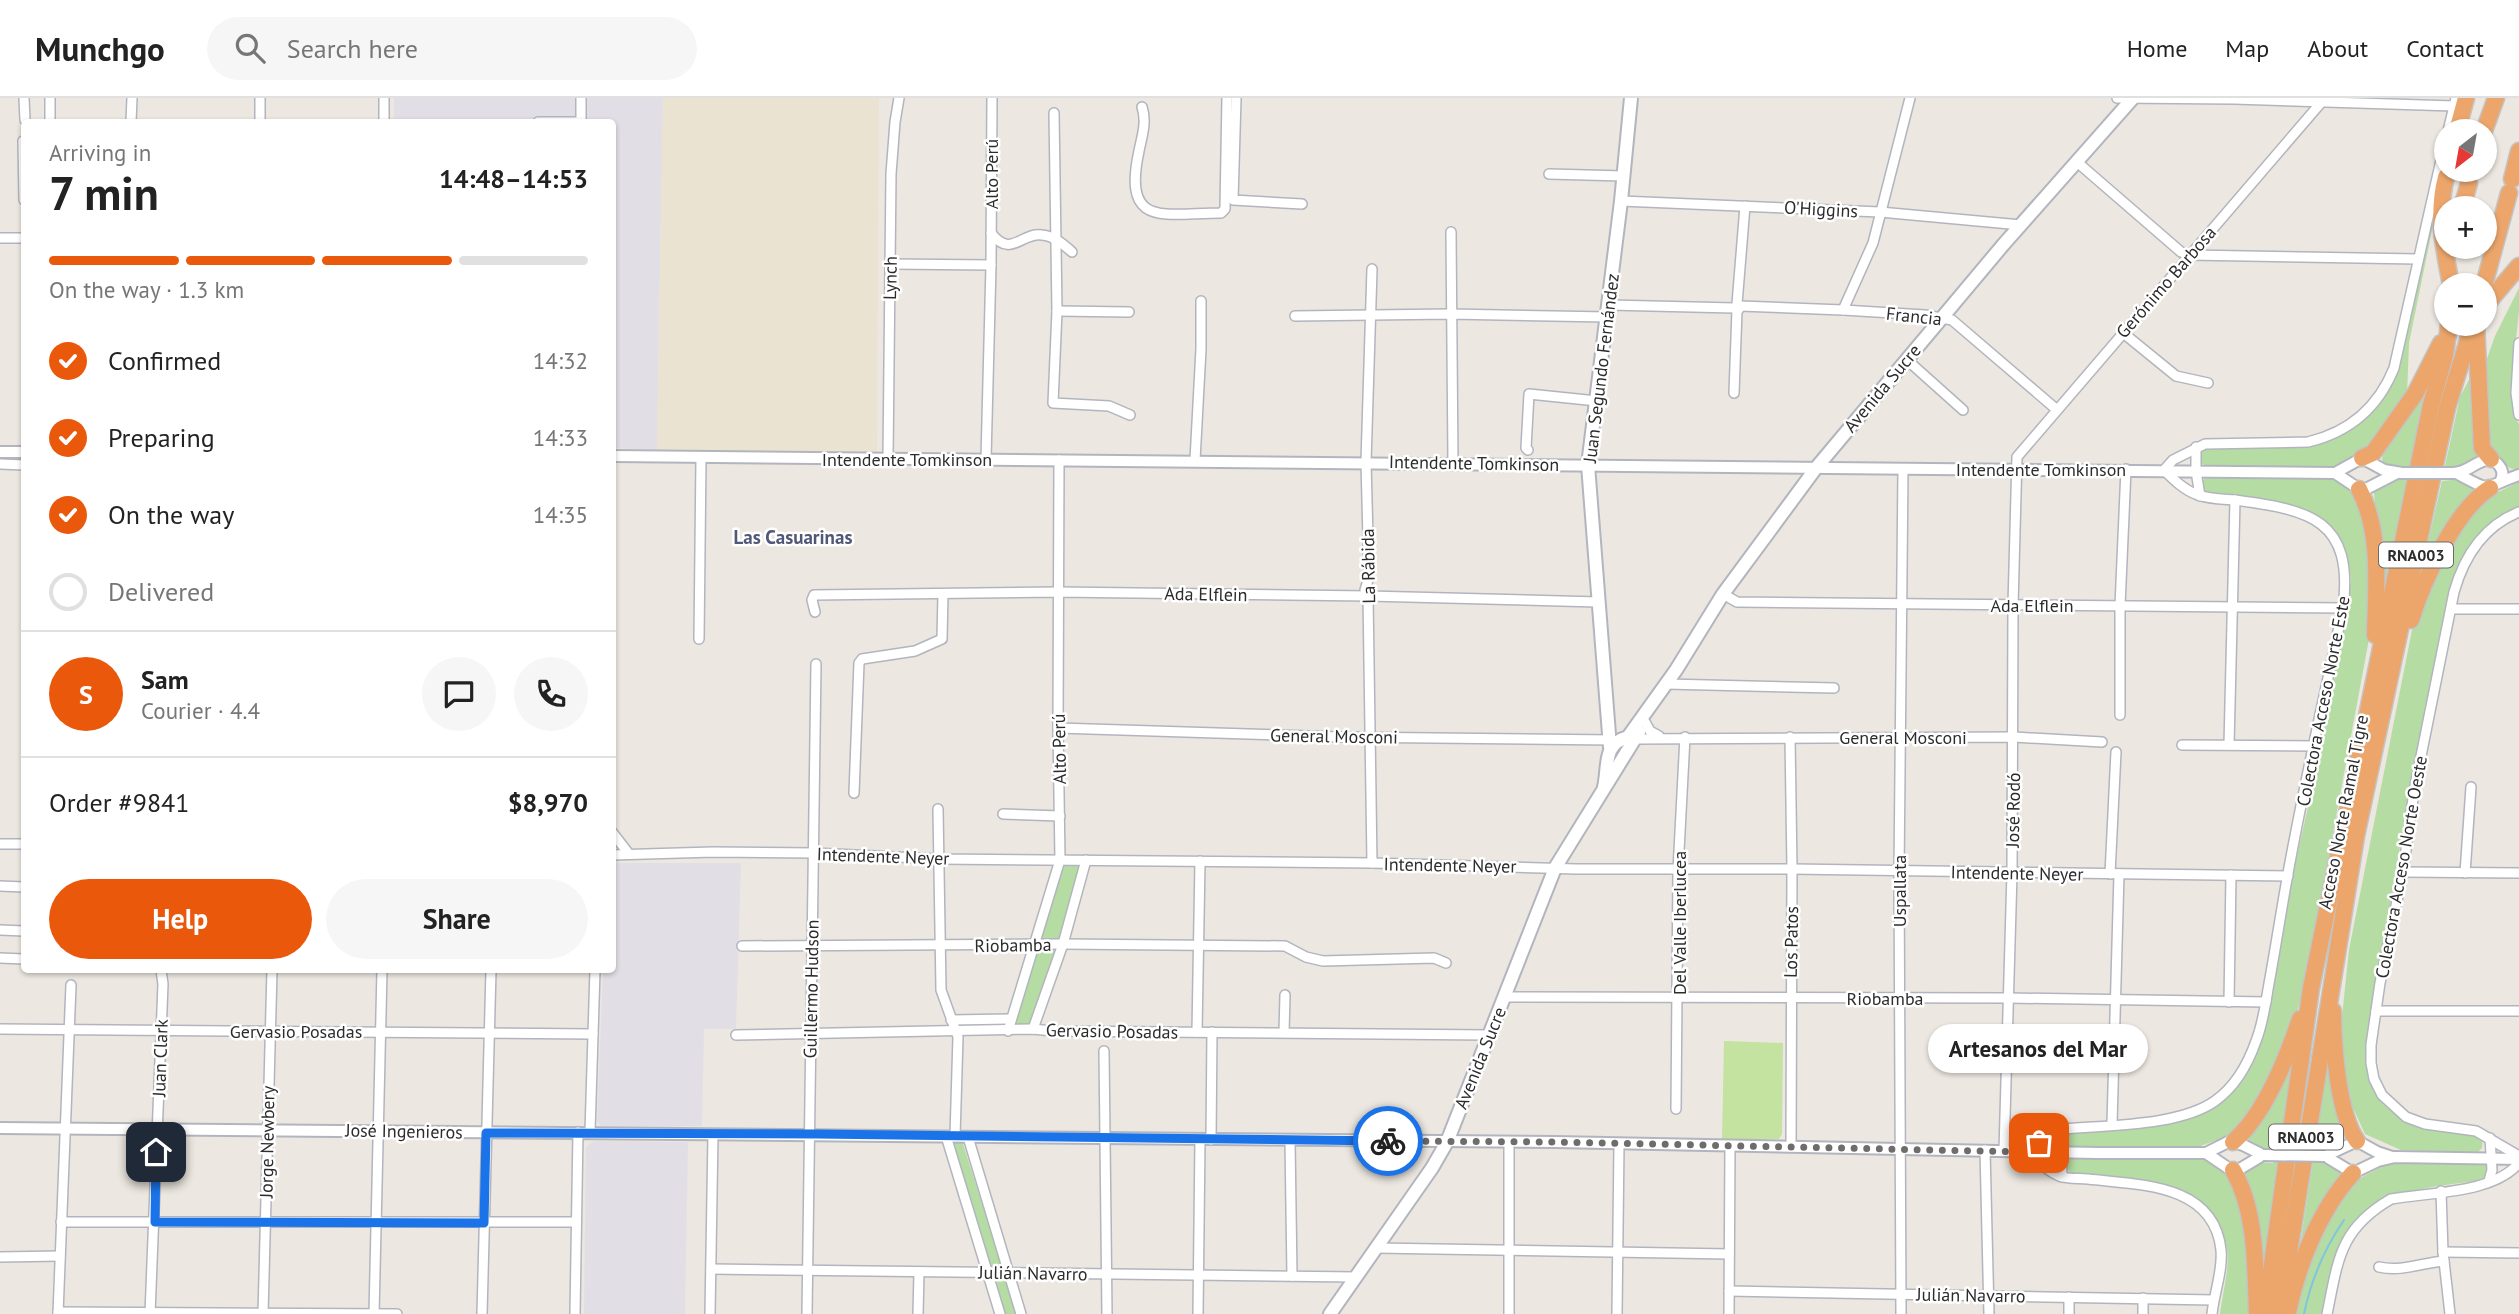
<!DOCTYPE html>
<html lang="en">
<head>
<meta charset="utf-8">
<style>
  :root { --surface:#fff; --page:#f6f6f6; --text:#222; --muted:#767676; --line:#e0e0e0; --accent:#ea580c }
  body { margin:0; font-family:"PT Sans",sans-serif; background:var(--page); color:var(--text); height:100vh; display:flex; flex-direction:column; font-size:26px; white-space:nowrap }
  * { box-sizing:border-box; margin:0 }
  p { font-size:23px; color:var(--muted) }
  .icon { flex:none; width:38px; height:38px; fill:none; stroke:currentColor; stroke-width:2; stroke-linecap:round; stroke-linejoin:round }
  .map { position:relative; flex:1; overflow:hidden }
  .panel { position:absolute; left:21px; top:21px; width:595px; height:854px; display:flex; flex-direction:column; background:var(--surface); border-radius:7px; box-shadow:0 2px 5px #0004 }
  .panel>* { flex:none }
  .needle { width:46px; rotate:211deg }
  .controls { position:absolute; left:2434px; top:21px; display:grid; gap:14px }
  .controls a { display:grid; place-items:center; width:63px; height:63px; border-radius:50%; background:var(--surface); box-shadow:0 2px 5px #0004; font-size:35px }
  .pin { position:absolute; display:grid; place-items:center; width:60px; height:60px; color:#fff; margin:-30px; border-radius:14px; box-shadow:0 4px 10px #0006 }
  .courier { position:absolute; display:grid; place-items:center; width:70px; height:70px; margin:-35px; border:5px solid #1a73e8; border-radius:50%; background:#fff; color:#222; box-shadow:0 2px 9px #0007 }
  .bubble { position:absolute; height:49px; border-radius:24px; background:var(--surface); box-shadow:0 2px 5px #0004; font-size:23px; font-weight:700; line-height:49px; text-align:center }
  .head em { font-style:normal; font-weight:700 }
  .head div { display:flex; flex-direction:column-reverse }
  .head { display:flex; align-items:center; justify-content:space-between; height:119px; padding:0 28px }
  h1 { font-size:46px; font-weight:700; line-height:52px }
  .bar { display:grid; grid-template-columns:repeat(4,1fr); gap:10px 7px; align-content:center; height:84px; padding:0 28px }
  .bar i { height:9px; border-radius:5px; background:var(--line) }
  .bar .selected { background:var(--accent) }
  .bar p { grid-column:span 4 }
  .line { display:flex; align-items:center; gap:18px; padding:0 28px; border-top:2px solid var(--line) }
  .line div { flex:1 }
  .round { display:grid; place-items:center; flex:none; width:74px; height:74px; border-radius:37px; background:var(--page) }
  ol { padding:0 28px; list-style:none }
  li { display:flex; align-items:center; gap:21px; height:77px }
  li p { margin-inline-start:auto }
  li .icon { padding:7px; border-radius:50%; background:var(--accent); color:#fff; stroke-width:4 }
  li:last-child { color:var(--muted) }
  li i { width:38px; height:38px; border:4px solid var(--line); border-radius:50% }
  .action { display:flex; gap:14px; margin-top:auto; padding:14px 28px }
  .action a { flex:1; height:80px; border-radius:42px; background:var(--accent); color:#fff; font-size:28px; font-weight:700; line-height:80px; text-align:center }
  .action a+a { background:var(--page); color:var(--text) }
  header { display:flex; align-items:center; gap:42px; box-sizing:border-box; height:98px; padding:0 35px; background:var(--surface); border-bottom:2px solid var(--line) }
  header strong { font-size:33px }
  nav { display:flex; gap:38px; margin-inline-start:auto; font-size:24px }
  .search { width:490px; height:63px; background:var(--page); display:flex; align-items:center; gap:18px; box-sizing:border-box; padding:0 24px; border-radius:38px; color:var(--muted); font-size:26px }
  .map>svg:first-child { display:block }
</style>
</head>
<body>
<header>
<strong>Munchgo</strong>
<div class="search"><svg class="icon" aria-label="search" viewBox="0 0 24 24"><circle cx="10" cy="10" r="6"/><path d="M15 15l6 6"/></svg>Search here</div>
<nav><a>Home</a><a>Map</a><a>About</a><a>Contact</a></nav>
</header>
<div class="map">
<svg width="2519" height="1216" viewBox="0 0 2519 1216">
  <rect width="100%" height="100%" fill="#ece7e0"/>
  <g fill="#e1dfe5">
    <polygon points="394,0 663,0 657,352 613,350 612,24 394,24"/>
    <polygon points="613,765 741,765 736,931 704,931 702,1028 603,1029 597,1024 603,872 612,872"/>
    <polygon points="594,1043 688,1044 685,1216 584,1216 586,1049"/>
  </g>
  <polygon fill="#ebe3d1" points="663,0 879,0 877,354 657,352"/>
  <g fill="#b5dca3">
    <polygon points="2446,50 2446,64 2409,245 2407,298 2371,351 2333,372 2213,369 2202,366 2199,361 2199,355 2209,348 2332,339 2389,287"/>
    <polygon points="2519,190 2519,213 2511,288 2514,318 2519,326 2519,373 2510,370 2488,353 2484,269 2495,238"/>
    <path d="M 2436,267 L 2383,507 L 2374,395 C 2381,384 2391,381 2403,381 L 2406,370 C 2397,370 2387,371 2382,362 L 2383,355 Z"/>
    <polygon points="2472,276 2480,358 2459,369 2445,368 2460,299"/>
    <polygon points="2209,378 2325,378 2342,386 2360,402 2371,447 2369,541 2305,886 2297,914 2267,987 2241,1030 2228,1038 2192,1051 2035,1050 2062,1034 2194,1017 2245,974 2275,870 2292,780 2321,651 2347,512 2351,481 2349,468 2347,458 2330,431 2304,411 2207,396 2201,393 2200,384"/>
    <polygon points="2462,381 2477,390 2467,399 2416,497 2442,383"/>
    <path d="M 2519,384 L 2519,409 L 2505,417 L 2480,435 L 2460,465 L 2450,495 L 2413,670 L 2367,948 C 2367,960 2367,974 2371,986 C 2387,1029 2439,1033 2478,1038 L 2483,1041 L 2482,1050 L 2478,1054 L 2469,1055 L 2401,1052 L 2365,1036 L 2344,990 L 2340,961 L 2341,928 L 2349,852 L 2412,532 L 2421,501 L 2453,440 L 2488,399 Z"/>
    <polygon points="1060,762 1086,762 1033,931 957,934 951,922 1010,921"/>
    <polygon points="2333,935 2345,1043 2341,1049 2316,1063 2331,1064 2343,1074 2342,1081 2296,1173"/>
    <polygon points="2300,940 2261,1193 2245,1075 2255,1064 2273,1065 2275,1051 2258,1050 2248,1044"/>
    <polygon points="950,1042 962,1043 1017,1216 1002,1216"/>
    <path d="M 2072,1059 L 2172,1062 L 2201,1060 L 2212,1062 L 2226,1074 L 2244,1106 L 2252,1216 L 2220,1216 C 2222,1198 2230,1169 2227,1152 C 2217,1077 2130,1081 2073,1076 L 2066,1071 L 2066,1064 Z"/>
    <path d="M 2396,1063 L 2487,1065 L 2490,1070 L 2484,1082 L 2437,1088 L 2389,1098 L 2340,1148 L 2333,1169 L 2324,1216 L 2293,1216 L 2325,1123 C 2343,1110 2339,1100 2351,1087 C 2356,1081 2387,1066 2396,1063 Z"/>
  </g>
  <polygon fill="#c4e2a0" points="1724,943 1783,945 1782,1036 1779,1041 1722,1042"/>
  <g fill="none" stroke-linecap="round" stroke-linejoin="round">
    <path stroke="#7fc4e1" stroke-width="2" d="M 2304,1216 C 2311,1182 2324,1151 2344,1122"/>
    <defs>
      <g id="minor">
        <polyline points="24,0 25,22"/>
        <polyline points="50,0 50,24"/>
        <polyline points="581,0 581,24"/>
        <polyline points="1236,0 1233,102 1302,106"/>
        <polyline points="2117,0 2234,1 2454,8"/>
        <path d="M 1142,9 C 1147,24 1142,38 1139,53 C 1122,131 1164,115 1221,115 L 1225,111 L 1227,0"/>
        <polyline points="1054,15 1057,213 1053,305 1109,308 1130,317"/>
        <polyline points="131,24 132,0"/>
        <polyline points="260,24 260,0"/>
        <polyline points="384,24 384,0"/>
        <polyline points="538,24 581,24"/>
        <polyline points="2448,33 2456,0"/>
        <polyline points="23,43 24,102"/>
        <polyline points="2077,64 2181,154 2190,157 2417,161"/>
        <polyline points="1549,76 1623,78"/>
        <polyline points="1621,103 1880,114 2021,127"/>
        <polyline points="1451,134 1453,365"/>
        <path d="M 991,135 C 1011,161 1021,134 1042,137 C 1054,138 1063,146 1072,154"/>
        <polyline points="0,140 24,140"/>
        <polyline points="891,166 991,167"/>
        <polyline points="1372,171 1366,364 1369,479 1365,492 1368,498 1372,765"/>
        <polyline points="1609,207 1734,210"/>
        <polyline points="1740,208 1843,212 1925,217 1952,222 2056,311"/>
        <polyline points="1739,211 1737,206 1745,108"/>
        <polyline points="1843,212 1873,145 1910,0"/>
        <polyline points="1057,213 1129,214"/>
        <polyline points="1295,218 1450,216 1607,219"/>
        <polyline points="2122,234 2176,278 2208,285"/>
        <polyline points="2519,245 2516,295 2519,317"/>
        <polyline points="1906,261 1963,312"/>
        <polyline points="1734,295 1737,212"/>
        <polyline points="2196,349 2196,373 2200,398"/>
        <polyline points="1528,352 1526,350 1529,296 1597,303"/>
        <polyline points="888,360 891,76 895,24 899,0"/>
        <polyline points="986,361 991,167 992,0"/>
        <polyline points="1195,362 1201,251 1201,203"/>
        <polyline points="0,366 24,367"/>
        <path d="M 2519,414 C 2484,428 2464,459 2454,494 L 2414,693 L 2403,774 L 2380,885 L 2371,947 L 2371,965 L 2374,981 L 2382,997 L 2406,1019 L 2425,1026 L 2476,1033 L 2519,1058"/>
        <polyline points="1723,496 1737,504 2343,510"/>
        <polyline points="2451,511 2519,511"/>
        <polyline points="815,514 812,502 814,497 1058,494 1368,498 1598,504"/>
        <polyline points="699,541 701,360"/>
        <polyline points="1666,586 1834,590"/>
        <polyline points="2120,617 2120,508 2126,371"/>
        <polyline points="1645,624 1650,633 1659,638"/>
        <polyline points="1058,630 1341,639 1613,642"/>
        <polyline points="1790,639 1792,771 1791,1049"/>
        <polyline points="1636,641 2014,639 2102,644"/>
        <polyline points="2182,647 2314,648"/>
        <polyline points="2229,647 2235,402"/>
        <polyline points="854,695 859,565 862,561 915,553 942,541 943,496"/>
        <polyline points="938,711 941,892 958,939 955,1038"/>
        <polyline points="1003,716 1060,718"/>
        <polyline points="612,734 629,756"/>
        <polyline points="0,746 24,746"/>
        <polyline points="612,757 713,754 814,755 938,761 1372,765 1576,771 1792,771 2288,778"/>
        <polyline points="2403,774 2519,775"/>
        <polyline points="2465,775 2471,689"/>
        <polyline points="2110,776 2116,654"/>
        <polyline points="0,788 24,789"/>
        <polyline points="0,832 24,833"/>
        <polyline points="742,848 1063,846 1285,848 1306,859 1323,863 1434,860 1446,865"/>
        <polyline points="0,860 24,861"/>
        <polyline points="1504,899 2008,900 2266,904"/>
        <polyline points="2229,904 2231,777"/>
        <polyline points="2376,913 2519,913"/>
        <polyline points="951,922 1010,921"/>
        <polyline points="0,931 593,936"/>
        <polyline points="1033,931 1063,846 1086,762"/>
        <polyline points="1008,933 1060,762 1058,630 1059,362"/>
        <polyline points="1197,934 1200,763"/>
        <polyline points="1284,934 1285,897"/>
        <polyline points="736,937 1033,931 1052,933 1488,937"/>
        <polyline points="1104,953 1107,1216"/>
        <polyline points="1676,1011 1678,772 1685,639"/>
        <polyline points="2112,1026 2119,776"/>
        <polyline points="590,1034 595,872"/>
        <polyline points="946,1038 1000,1216"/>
        <polyline points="968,1039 1021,1216"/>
        <polyline points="1211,1042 1212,934"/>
        <polyline points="1290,1043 1292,1178"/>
        <polyline points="1985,1052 1989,1216"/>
        <polyline points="2004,1053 2012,775 2013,507 2017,359 2325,0"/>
        <polyline points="2062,1079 2061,1042 2065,1031"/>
        <polyline points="2489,1083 2492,1072 2490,1040"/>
        <polyline points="2441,1093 2443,1154 2450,1216"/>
        <polyline points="61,1124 576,1124"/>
        <polyline points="1376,1150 1729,1156"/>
        <polyline points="2443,1154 2519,1155"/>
        <polyline points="0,1159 60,1158"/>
        <path d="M 2379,1169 C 2402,1174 2421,1165 2444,1163"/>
        <polyline points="711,1171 1356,1179"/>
        <polyline points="1729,1193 2213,1202"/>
        <polyline points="58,1214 397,1216"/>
        <polyline points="58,1216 71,887"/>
        <polyline points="150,1216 163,886 161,872"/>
        <polyline points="263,1216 272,872"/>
        <polyline points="374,1216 382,872"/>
        <polyline points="482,1216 491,872"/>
        <polyline points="575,1216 578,1034"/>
        <polyline points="710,1216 713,1036"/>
        <polyline points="807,1216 816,566"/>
        <polyline points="918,1216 919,1174"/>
        <polyline points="1198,1216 1200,1042"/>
        <polyline points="1509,1216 1509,1044"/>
        <polyline points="1617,1216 1619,1046"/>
        <polyline points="1729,1216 1730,1048"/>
        <polyline points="1901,1216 1899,774 1903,371"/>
        <polyline points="2069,1216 2069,1199"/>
        <polyline points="2143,1216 2143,1200"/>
        <path d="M 2212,1216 C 2214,1195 2223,1173 2221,1152 C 2214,1085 2139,1087 2088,1081 C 2080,1080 2070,1081 2062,1079 C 2049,1075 2037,1062 2027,1054 L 2051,1037 L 2065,1031 C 2108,1027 2180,1028 2215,1003 C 2236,988 2248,966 2256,943 C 2264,923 2266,901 2270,880 C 2276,847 2281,814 2287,781 C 2303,690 2324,600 2343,510 C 2354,421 2310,412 2235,402 C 2223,401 2209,401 2198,397 C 2184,392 2174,382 2164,372 L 2173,362 L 2205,346 L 2308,344 C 2350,334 2378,310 2394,270 L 2446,40"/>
        <path d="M 2327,1216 C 2338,1163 2339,1131 2391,1101 C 2429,1094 2493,1096 2519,1065"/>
      </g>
      <g id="tertiary">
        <polyline points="0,354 24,354"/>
        <polyline points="612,358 2335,375 2362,360 2384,372 2402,375"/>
        <polyline points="2335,375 2359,391 2364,392 2397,375"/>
        <path d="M 2453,375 C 2468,375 2476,362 2491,361 C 2500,366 2506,374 2500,384"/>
        <path d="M 2458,376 C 2494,396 2483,389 2519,377"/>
        <polyline points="0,1030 1556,1044 2098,1055 2206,1055 2230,1043 2243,1047 2263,1057"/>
        <polyline points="2206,1055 2228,1070 2238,1072 2263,1057"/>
        <polyline points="2325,1058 2353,1075 2378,1063 2395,1059 2519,1061"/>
        <polyline points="2325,1058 2357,1043 2377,1054 2392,1059"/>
      </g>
      <g id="secondary">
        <polyline points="1610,649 1588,367 1621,103 1631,0"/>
        <path d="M 1604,689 C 1609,668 1602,646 1628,639 L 1676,572 L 1723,496 L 1816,370 L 2003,147 L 2133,0"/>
        <polyline points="1330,1216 1432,1070 1447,1044 1555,770 1639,634"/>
      </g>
      <g id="motorway">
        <polyline points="2457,33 2466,0"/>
        <polyline points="2484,33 2496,0"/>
        <path d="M 2446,79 C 2436,118 2444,149 2451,187"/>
        <polyline points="2512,81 2519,53"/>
        <polyline points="2462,110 2469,85"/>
        <polyline points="2484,187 2509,95"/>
        <polyline points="2485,208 2519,168"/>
        <polyline points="2476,227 2482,350 2491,361"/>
        <polyline points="2362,360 2373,355 2415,296 2441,245"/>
        <path d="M 2359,391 C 2382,435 2376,489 2375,537"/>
        <path d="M 2411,522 C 2423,483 2455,412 2490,390"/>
        <path d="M 2333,913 C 2333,947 2338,1016 2357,1043"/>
        <path d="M 2233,1044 C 2264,1017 2287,960 2300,921"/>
        <path d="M 2233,1072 C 2257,1114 2255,1169 2257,1216"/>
        <path d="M 2288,1214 C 2298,1166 2320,1111 2353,1075"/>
        <polyline points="2265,1216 2311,890 2431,307 2445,257 2449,226"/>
        <polyline points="2279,1216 2356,738 2447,310 2473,226"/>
      </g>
    </defs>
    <use href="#minor" stroke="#b3b5be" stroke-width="12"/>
    <use href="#tertiary" stroke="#b3b5be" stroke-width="14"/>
    <use href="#secondary" stroke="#b3b5be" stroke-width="16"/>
    <use href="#motorway" stroke="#c4c4c4" stroke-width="19"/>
    <use href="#minor" stroke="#fff" stroke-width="9"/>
    <use href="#tertiary" stroke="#fff" stroke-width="10"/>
    <use href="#secondary" stroke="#fff" stroke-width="12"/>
    <use href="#motorway" stroke="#eca66b" stroke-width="16"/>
    <defs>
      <g id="tertiary-bridge">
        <polyline points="2402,375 2453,375"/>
        <polyline points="2263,1057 2325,1058"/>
      </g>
    </defs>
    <use href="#tertiary-bridge" stroke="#b3b5be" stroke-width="14" stroke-linecap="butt"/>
    <use href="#tertiary-bridge" stroke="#fff" stroke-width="10"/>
  </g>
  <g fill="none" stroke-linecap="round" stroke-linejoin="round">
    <polyline stroke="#6f6d6b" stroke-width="7" stroke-dasharray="0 12.6" points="1388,1043 1556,1044 2027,1054 2039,1045"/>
    <polyline stroke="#1a73e8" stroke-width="9" points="156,1054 155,1124 484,1125 486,1035 817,1036 1388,1043"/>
  </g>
  <g text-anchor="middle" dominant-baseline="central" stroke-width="5" stroke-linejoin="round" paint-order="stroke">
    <g fill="#fff" stroke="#6b6b6b" stroke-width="2">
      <rect x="2379" y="444.5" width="74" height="25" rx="5"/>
      <rect x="2269" y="1026.5" width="74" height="25" rx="5"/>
    </g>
    <g font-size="16" font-weight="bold" fill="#2c2c2c">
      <text x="2416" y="457">RNA003</text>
      <text x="2306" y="1039">RNA003</text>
    </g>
    <g font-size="18" fill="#2c2c2c" stroke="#fff">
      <text transform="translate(991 76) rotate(-90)">Alto Perú</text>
      <text transform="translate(1821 111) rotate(3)">O'Higgins</text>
      <text transform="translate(890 180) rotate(-89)">Lynch</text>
      <text transform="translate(2166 184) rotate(-49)">Gerónimo Barbosa</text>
      <text transform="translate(1914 218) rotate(6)">Francia</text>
      <text transform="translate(1601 270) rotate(-83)">Juan Segundo Fernández</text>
      <text transform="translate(1882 290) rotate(-50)">Avenida Sucre</text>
      <text x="907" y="361">Intendente Tomkinson</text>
      <text transform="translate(1474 365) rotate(1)">Intendente Tomkinson</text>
      <text x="2041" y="371">Intendente Tomkinson</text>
      <text transform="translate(1368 468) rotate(-91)">La Rábida</text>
      <text transform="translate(1206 496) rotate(1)">Ada Elflein</text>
      <text x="2032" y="507">Ada Elflein</text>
      <text transform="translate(2323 603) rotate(-79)">Colectora Acceso Norte Este</text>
      <text transform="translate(1334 638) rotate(1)">General Mosconi</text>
      <text x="1903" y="639">General Mosconi</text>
      <text transform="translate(1059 651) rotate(-91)">Alto Perú</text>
      <text transform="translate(2013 712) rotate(-89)">José Rodó</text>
      <text transform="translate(2343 714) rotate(-79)">Acceso Norte Ramal Tigre</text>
      <text transform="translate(883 758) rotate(2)">Intendente Neyer</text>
      <text transform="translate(1450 767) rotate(1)">Intendente Neyer</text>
      <text transform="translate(2401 769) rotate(-80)">Colectora Acceso Norte Oeste</text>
      <text transform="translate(2017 775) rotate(1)">Intendente Neyer</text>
      <text transform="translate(1899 793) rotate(-90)">Uspallata</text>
      <text transform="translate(1679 825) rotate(-90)">Del Valle Iberlucea</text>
      <text transform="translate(1791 844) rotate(-89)">Los Patos</text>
      <text transform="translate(1013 847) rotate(-1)">Riobamba</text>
      <text transform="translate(811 891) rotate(-89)">Guillermo Hudson</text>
      <text x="1885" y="900">Riobamba</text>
      <text x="296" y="933">Gervasio Posadas</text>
      <text transform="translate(1112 933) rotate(1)">Gervasio Posadas</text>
      <text transform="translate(160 960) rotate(-88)">Juan Clark</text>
      <text transform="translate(1480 960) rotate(-68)">Avenida Sucre</text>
      <text transform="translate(404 1033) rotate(1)">José Ingenieros</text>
      <text transform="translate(267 1044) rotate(-89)">Jorge Newbery</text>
      <text transform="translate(1033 1175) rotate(1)">Julián Navarro</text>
      <text transform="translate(1971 1197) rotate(1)">Julián Navarro</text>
    </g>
    <g font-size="19" font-weight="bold" fill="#515777" stroke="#fff">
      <text x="793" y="439">Las Casuarinas</text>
    </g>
  </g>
</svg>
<div class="controls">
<a><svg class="needle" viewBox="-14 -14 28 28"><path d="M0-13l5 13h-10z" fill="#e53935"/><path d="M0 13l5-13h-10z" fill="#767676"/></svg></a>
<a>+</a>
<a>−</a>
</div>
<div class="pin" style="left:2039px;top:1045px;background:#ea580c"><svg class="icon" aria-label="bag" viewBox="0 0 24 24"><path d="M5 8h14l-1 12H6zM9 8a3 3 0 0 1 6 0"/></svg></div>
<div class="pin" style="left:156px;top:1054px;background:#1f2937"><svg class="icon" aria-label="home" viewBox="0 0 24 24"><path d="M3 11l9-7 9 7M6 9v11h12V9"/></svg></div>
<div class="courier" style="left:1388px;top:1043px"><svg class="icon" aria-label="bike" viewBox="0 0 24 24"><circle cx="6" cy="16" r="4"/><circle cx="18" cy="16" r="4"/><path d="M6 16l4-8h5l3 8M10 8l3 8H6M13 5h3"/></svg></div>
<div class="bubble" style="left:1928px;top:926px;width:220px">Artesanos del Mar</div>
<section class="panel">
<div class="head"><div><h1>7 min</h1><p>Arriving in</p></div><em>14:48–14:53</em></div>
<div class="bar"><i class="selected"></i><i class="selected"></i><i class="selected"></i><i></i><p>On the way · 1.3 km</p></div>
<ol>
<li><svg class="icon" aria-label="check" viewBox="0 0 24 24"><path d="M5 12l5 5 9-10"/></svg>Confirmed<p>14:32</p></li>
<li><svg class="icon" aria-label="check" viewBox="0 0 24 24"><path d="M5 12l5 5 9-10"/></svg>Preparing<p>14:33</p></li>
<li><svg class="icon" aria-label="check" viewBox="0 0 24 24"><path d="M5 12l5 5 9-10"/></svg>On the way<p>14:35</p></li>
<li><i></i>Delivered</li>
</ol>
<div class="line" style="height:126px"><b class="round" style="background:var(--accent);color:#fff">S</b><div><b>Sam</b><p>Courier · 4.4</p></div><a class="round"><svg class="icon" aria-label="chat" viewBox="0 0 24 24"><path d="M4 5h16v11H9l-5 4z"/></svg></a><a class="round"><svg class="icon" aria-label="phone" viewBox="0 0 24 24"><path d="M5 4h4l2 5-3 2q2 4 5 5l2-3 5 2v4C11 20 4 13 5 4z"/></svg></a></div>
<div class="line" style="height:91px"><div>Order #9841</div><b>$8,970</b></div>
<div class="action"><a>Help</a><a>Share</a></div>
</section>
</div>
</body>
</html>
